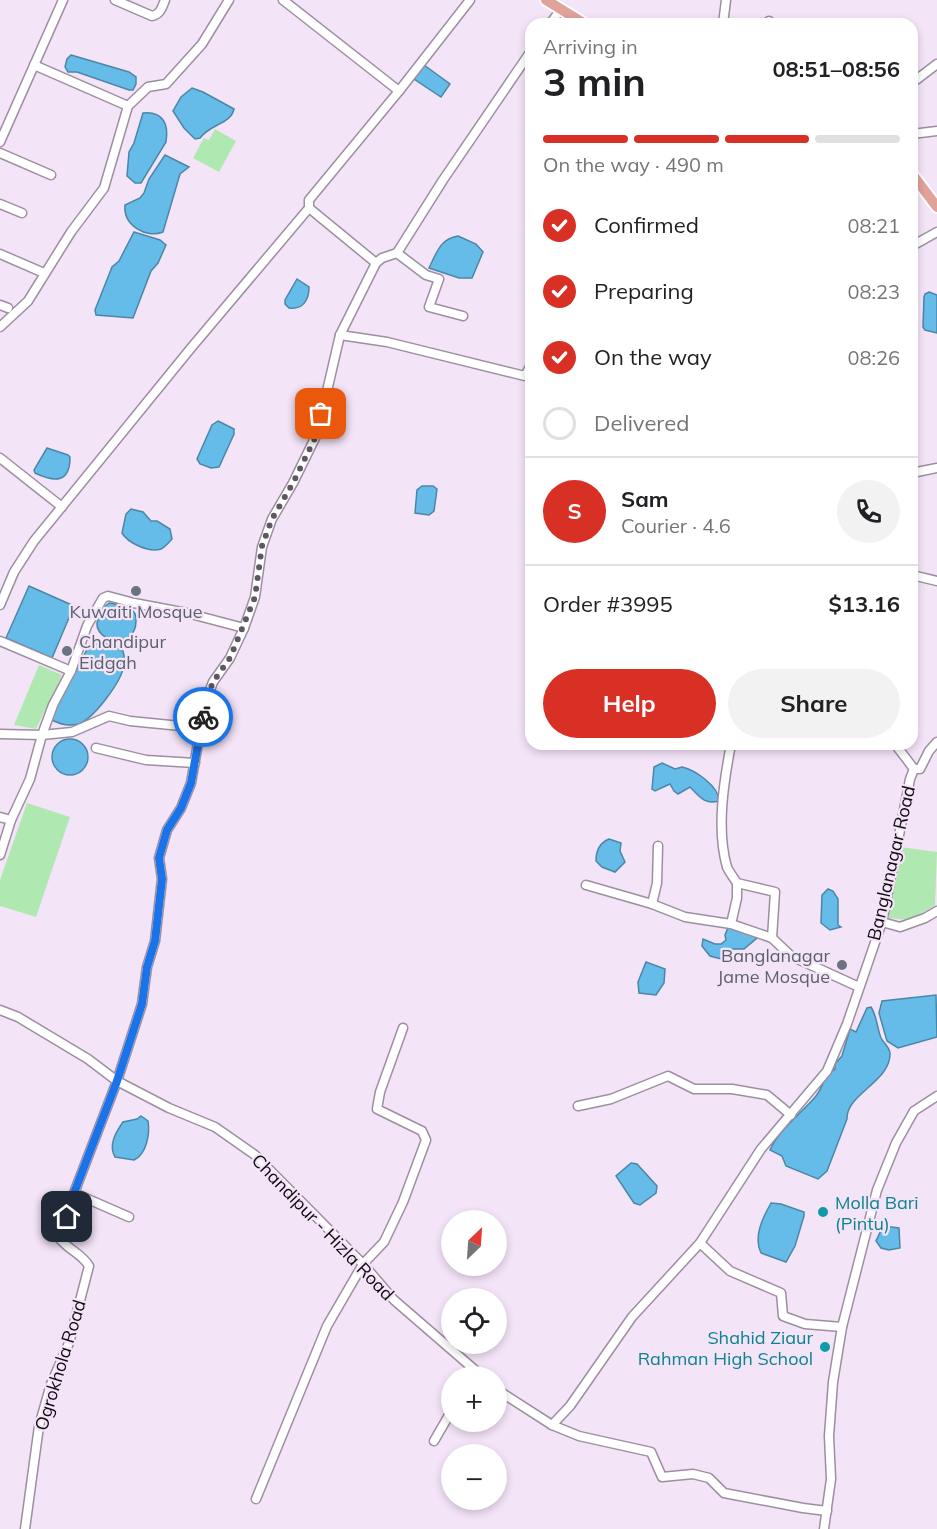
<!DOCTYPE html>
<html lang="en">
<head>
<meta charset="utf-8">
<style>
  :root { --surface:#fff; --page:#f2f2f2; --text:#202124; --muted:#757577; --line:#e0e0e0; --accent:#d93025 }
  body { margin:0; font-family:Mulish,sans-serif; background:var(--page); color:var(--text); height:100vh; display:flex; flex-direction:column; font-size:22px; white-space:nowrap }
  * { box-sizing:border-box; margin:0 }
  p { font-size:20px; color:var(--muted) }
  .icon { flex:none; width:33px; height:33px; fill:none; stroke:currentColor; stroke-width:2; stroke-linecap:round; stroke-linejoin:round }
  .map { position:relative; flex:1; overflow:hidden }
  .details { position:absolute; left:525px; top:18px; width:393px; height:732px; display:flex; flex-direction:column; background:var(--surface); border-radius:18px; box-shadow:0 3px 9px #0003 }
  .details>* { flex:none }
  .needle { width:39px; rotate:25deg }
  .fabs { position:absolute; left:441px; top:1210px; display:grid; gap:12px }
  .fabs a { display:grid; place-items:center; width:66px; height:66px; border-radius:50%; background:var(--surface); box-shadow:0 3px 9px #0003; font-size:30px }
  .pin { position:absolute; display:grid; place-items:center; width:51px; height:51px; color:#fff; margin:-26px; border-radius:12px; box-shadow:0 3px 9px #0006 }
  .courier { position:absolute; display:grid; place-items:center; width:60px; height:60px; margin:-30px; border:4px solid #1a73e8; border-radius:50%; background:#fff; color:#222; box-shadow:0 2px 8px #0007 }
  .overview em { font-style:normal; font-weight:700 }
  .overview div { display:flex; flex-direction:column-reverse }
  .overview { display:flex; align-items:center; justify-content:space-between; height:102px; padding:0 18px }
  h1 { font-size:39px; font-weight:700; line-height:45px }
  .bar { display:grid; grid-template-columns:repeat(4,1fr); gap:9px 6px; align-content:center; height:72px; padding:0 18px }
  .bar i { height:8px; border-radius:4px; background:var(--line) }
  .bar .current { background:var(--accent) }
  .bar p { grid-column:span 4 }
  .line { display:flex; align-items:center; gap:15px; padding:0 18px; border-top:2px solid var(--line) }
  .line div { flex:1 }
  .round { display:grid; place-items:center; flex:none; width:63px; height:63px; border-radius:32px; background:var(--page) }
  ol { padding:0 18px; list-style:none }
  li { display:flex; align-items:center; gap:18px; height:66px }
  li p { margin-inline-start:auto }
  li .icon { padding:6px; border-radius:50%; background:var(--accent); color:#fff; stroke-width:4 }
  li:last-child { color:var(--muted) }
  li i { width:33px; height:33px; border:3px solid var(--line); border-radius:50% }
  .action { display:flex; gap:12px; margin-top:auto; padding:12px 18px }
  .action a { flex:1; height:69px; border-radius:36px; background:var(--accent); color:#fff; font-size:24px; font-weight:700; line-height:69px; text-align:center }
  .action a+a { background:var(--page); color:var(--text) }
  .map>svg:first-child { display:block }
</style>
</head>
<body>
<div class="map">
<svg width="937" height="1529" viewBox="0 0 937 1529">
  <rect width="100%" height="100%" fill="#f4e4f8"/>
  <g fill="#b0e8b2">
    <polygon points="215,129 236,141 219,172 193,158 204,138 209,140"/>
    <polygon points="39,665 62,675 36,729 14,725"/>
    <polygon points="27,803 70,817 36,917 0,906 0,880"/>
    <polygon points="900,847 937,852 935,905 910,920 888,918"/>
  </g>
  <g fill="#66bce8" stroke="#4c86a7" stroke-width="1.5">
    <polygon points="71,55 129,72 136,77 136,84 133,90 129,90 77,72 68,72 65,67 67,59"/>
    <polygon points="424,65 450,84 441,97 414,79"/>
    <path d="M 192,88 L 203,92 L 234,109 C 231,124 210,124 200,138 L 195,139 L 184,128 L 173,111 L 181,97 Z"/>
    <path d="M 143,113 C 163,111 169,124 166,142 L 141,183 L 135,183 L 127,176 L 129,152 L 134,143 Z"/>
    <path d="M 165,155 L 189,167 L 180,174 L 163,232 C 146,239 123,225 125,205 L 140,198 L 144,193 L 149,179 Z"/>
    <polygon points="134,232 160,240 166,245 158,263 151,271 133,318 96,315 95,310 112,267 119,261"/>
    <path d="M 458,236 L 476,244 L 483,252 L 472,278 L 459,278 L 429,268 C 437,252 440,239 458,236 Z"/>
    <path d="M 297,279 L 309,287 C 309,300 303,310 289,308 L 285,304 L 285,300 Z"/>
    <polygon points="929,292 937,295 937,333 925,330 923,327 924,297 925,294"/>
    <polygon points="218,421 234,429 234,434 219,467 211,468 200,464 197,459 212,425"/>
    <path d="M 47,448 L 68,455 L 70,457 C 70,484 54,482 35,473 L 34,470 Z"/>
    <polygon points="422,486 433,486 437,489 434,511 429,515 415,513 417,490"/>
    <path d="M 131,509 L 143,512 L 151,521 L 157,521 L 170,529 L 172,539 C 169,542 165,547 161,549 C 149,553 128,543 122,533 L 126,514 Z"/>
    <polygon points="29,586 74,606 52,658 6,638"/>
    <path d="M 109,603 C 120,605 137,605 136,621 C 136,649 96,643 97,623 C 98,616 103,607 109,603 Z"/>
    <path d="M 90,644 L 107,644 L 123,651 C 124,655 125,661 124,665 C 122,681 93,720 78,724 C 68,727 59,724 50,719 Z"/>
    <circle cx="70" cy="757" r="18"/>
    <path d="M 662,763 L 675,769 L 682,767 C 695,770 719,786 719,801 C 704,805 699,796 690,787 L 678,794 L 674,791 L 670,784 L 655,791 L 652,789 L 654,767 Z"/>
    <path d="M 609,839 L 621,843 L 620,851 L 625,862 L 615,872 L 602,867 L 596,861 C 596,851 599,843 609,839 Z"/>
    <polygon points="828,889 833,891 838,899 838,925 841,927 830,930 821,923 822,895"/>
    <polygon points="729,925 755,935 757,938 744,949 732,949 721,959 710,956 702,946 703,939 715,944 721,944 726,940 725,935"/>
    <polygon points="646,962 665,969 664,983 656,995 639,993 638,982"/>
    <polygon points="936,995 937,1037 898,1048 887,1041 879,1013 882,1001"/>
    <path d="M 871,1007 C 877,1016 877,1028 881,1038 C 884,1044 890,1047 890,1054 C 890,1082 846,1094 847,1119 L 827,1171 L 818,1179 L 786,1166 L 782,1156 L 770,1150 C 780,1128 801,1114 816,1096 C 825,1085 821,1078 835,1069 L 835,1064 L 842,1056 L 850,1029 L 856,1032 L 867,1008 Z"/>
    <path d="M 141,1116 L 148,1121 C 150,1133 147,1154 134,1160 L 115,1157 C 108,1145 116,1132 123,1122 L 137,1119 Z"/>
    <polygon points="631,1163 637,1164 657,1186 656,1193 640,1205 634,1203 616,1176"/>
    <path d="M 771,1203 L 781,1204 L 804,1212 L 804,1216 L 795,1246 L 786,1262 L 761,1253 C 753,1237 763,1217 771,1203 Z"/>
    <polygon points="883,1226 899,1228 900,1248 889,1250 881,1248 876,1241"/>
  </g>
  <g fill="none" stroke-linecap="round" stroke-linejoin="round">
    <defs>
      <g id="minor">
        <path d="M 115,0 L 152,16 C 161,14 162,7 165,0"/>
        <polyline points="283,0 399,91"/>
        <polyline points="550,24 561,9"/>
        <polyline points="723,24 726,0"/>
        <polyline points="768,24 769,21"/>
        <polyline points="34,65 128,106"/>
        <polyline points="912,83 937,64"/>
        <polyline points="912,134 937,131"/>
        <polyline points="0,142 63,0"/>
        <polyline points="0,153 51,175"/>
        <polyline points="0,204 22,213"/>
        <polyline points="912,246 937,232"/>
        <polyline points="397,253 426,275 439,279 429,307 463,316"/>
        <polyline points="0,254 44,273"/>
        <polyline points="376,263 309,208 309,200 399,91 470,0"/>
        <polyline points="0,305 8,308"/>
        <polyline points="0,327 28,301 71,232 104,188 128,106 148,87 166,84 202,44 229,0"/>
        <polyline points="340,335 387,342 525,376 531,365"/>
        <polyline points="0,458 62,507"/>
        <polyline points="912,473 937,468"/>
        <polyline points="912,575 937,581"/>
        <polyline points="0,605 14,572 34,541 191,348 309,208"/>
        <polyline points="0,641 71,671"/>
        <polyline points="0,734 42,735 72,732 109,716 130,721 201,728"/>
        <path d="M 731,744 C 724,781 716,829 727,867 C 729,872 734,878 737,883 L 775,892 L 772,938"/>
        <polyline points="895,744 914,769"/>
        <polyline points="96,748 146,760 195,763"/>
        <polyline points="0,817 11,820"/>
        <polyline points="0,855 11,820 30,779 42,735 53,705 71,671 87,626 103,598 108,596 134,603 187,613 244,628"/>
        <polyline points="586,885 652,904 685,917 731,924 772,938 791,956 859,987"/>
        <polyline points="652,904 657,883 658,846"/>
        <polyline points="882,922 900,927 925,918 937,911"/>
        <polyline points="731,924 737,898 737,883"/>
        <polyline points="0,1010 18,1017 88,1059 117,1081 169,1108 215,1127 255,1155 363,1264 394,1300 483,1377"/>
        <polyline points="578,1106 611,1099 668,1076 694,1089 732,1089 767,1095 791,1115"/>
        <polyline points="74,1193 129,1217"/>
        <polyline points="700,1243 730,1271 781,1293 783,1316 805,1324 842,1327"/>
        <polyline points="496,1389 552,1425 579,1436 651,1452 662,1477 693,1474 709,1478 724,1493 803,1508 827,1511"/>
        <polyline points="552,1425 570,1406 632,1317 700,1243 761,1149 827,1071 847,1024 882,922 910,779 914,769 920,769 929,751 937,742"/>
        <polyline points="434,1441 452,1410"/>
        <polyline points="256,1499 327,1326 363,1264 384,1242 403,1202 426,1140 422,1131 377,1109 380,1092 403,1028"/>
        <path d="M 25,1529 L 39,1426 L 51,1384 L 69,1343 L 89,1266 C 82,1254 69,1250 60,1239 L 74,1193 L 117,1081 L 142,1004 L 147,967 L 155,941 L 162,879 L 159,858 L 167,830 L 181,808 L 191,783 L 205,703 L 213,682 L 230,658 L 244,628 L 255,597 L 262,547 L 272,519 L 293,483 L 317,434 L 340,335 L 376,263 L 382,258 L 397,253 L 443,180 L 531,51"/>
        <polyline points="824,1529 831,1479 829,1436 833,1382 842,1327 877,1190 896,1143 914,1111 937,1096"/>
      </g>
      <g id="major">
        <polyline points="546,0 585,24"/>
        <polyline points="912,174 937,207"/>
      </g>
    </defs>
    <use href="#minor" stroke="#9d8ea0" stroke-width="11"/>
    <use href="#major" stroke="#fff" stroke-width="14"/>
    <use href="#minor" stroke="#fff" stroke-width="8"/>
    <use href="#major" stroke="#e1a29a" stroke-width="10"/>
  </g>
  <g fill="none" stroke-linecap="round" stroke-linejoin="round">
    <polyline stroke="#5e5661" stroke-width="6" stroke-dasharray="0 10.8" points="203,717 205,703 213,682 230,658 255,597 262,546 272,519 293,483 317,434 321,414"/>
    <polyline stroke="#1a73e8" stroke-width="8" points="67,1217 74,1193 117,1081 142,1004 147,967 155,941 162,879 159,858 167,830 181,808 191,783 203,717"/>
  </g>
  <g fill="#6b7280" stroke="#f4e4f8" stroke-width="2">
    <circle cx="136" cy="591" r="6"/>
    <circle cx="67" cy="651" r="6"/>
    <circle cx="842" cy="965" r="6"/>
  </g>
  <g fill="#0f9aa8" stroke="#f4e4f8" stroke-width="2">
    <circle cx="823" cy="1212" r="6"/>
    <circle cx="825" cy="1347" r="6"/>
  </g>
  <g text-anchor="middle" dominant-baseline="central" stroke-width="4.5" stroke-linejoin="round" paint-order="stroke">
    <g font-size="18" fill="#5b616d" stroke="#f4e4f8">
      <text x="136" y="611">Kuwaiti Mosque</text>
      <text x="79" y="641" text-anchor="start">Chandipur<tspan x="79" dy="21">Eidgah</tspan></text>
      <text x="830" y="955" text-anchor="end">Banglanagar<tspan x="830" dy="21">Jame Mosque</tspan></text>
    </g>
    <g font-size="18" fill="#0e090f" stroke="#f4e4f8">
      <text transform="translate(891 863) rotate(-77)">Banglanagar Road</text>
      <text transform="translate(323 1227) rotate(46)">Chandipur - Hizla Road</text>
      <text transform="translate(60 1365) rotate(-73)">Ogrokhola Road</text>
    </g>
    <g font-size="18" fill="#0d838f" stroke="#f4e4f8" text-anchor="start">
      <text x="835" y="1202">Molla Bari<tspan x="835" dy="21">(Pintu)</tspan></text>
      <text x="813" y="1337" text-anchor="end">Shahid Ziaur<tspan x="813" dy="21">Rahman High School</tspan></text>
    </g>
  </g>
</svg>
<div class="fabs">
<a><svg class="needle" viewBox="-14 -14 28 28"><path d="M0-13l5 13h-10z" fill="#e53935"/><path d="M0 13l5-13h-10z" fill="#757577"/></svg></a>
<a><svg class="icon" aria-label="locate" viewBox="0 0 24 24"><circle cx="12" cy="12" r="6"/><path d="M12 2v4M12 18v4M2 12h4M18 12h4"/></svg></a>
<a>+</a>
<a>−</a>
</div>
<div class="pin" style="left:321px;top:414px;background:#ea580c"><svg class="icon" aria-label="bag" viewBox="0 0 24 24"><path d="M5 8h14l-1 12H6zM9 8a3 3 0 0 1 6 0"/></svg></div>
<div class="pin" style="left:67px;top:1217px;background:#1f2937"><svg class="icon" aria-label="home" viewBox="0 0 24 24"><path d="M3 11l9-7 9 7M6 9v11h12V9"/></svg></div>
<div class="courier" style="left:203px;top:717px"><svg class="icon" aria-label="bike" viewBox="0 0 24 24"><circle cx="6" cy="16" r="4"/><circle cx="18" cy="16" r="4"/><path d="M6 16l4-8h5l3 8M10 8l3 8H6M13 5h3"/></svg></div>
<section class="details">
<div class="overview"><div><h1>3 min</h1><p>Arriving in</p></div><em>08:51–08:56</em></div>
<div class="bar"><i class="current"></i><i class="current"></i><i class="current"></i><i></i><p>On the way · 490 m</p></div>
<ol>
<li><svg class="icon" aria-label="check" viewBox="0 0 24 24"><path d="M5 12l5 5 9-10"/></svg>Confirmed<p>08:21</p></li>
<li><svg class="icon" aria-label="check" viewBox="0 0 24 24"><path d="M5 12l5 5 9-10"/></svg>Preparing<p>08:23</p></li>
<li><svg class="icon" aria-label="check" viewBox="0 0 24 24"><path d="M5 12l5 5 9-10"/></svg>On the way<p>08:26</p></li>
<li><i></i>Delivered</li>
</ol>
<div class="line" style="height:108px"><b class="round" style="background:var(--accent);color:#fff">S</b><div><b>Sam</b><p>Courier · 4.6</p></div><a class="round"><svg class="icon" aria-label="phone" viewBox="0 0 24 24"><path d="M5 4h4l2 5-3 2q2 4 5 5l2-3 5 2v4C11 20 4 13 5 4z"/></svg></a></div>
<div class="line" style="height:78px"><div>Order #3995</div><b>$13.16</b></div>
<div class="action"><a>Help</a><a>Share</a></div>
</section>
</div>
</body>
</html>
